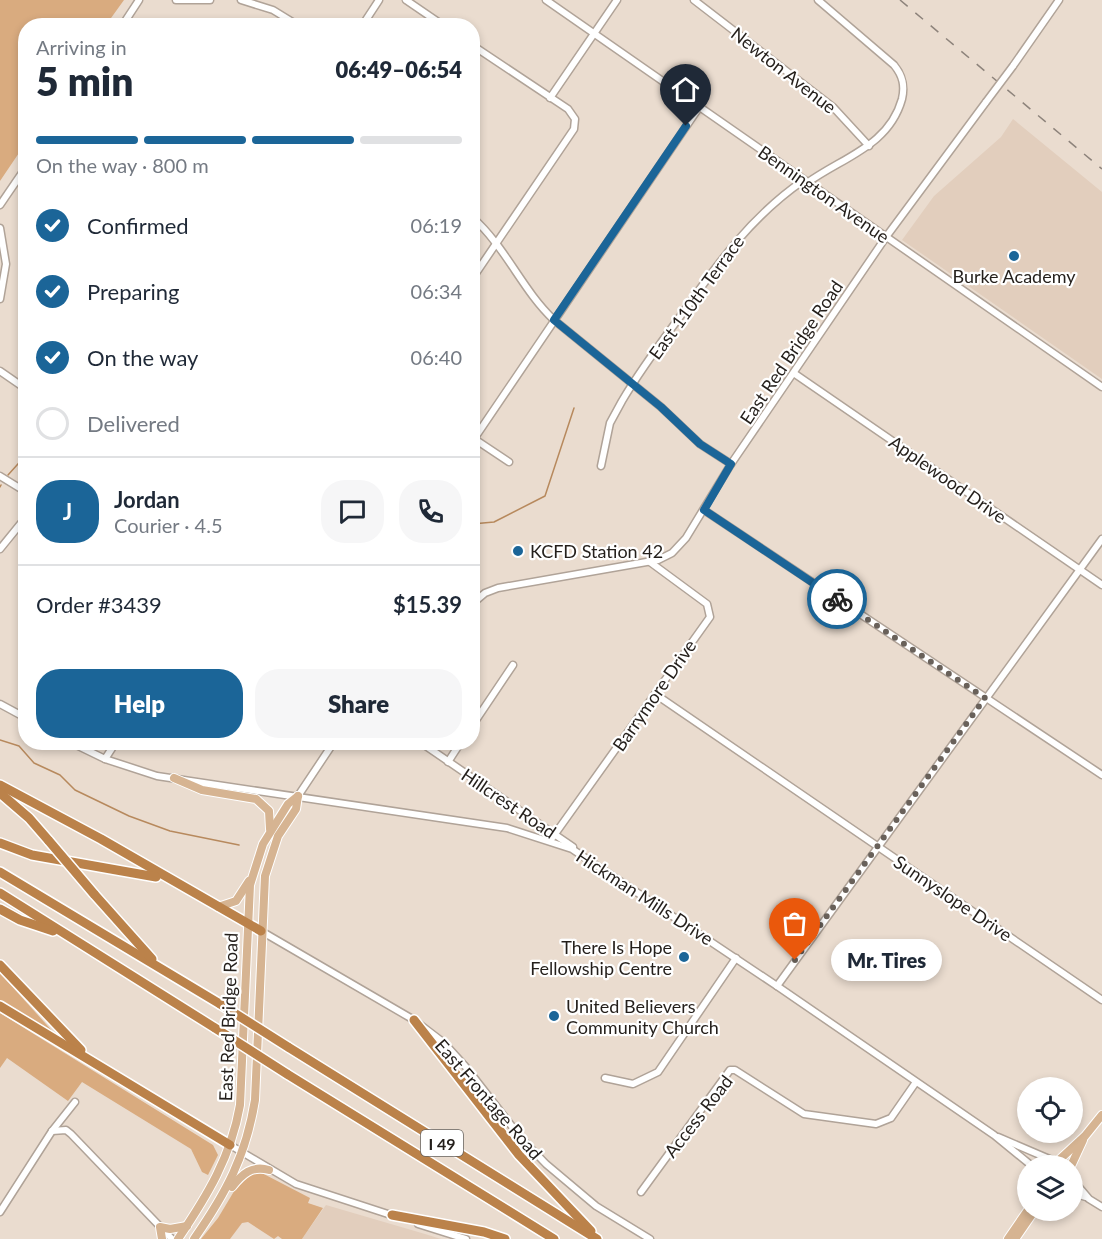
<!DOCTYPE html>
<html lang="en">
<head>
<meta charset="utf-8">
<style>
  :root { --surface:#fff; --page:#f6f6f7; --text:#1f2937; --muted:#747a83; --line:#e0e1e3; --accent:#1b6598 }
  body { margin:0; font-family:Lato,sans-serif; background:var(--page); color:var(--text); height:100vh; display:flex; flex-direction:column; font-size:22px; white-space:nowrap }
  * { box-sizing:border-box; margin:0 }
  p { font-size:20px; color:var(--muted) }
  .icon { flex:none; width:33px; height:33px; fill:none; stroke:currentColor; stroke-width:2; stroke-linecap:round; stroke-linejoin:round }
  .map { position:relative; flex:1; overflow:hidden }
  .sheet { position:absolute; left:18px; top:18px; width:462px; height:732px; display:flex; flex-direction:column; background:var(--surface); border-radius:24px; box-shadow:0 3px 9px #0003 }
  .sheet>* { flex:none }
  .buttons { position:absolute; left:1017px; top:1077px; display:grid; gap:12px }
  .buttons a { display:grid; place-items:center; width:66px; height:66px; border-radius:50%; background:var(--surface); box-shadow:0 3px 9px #0003; font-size:30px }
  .pin { position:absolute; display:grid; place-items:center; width:51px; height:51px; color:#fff; margin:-62px -26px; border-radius:50% 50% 50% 0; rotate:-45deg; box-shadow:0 0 6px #0007 }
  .pin .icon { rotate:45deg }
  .courier { position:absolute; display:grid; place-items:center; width:60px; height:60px; margin:-30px; border:4px solid #1b6598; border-radius:50%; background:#fff; color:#222; box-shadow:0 2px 8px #0007 }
  .bubble { position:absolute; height:42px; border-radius:21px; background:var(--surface); box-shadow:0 3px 9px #0003; font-size:20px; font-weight:800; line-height:42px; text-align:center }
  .headline em { font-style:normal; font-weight:800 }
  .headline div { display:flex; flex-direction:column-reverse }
  .headline { display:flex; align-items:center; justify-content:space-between; height:102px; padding:0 18px }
  h1 { font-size:39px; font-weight:800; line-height:45px }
  .bar { display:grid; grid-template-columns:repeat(4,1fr); gap:9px 6px; align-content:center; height:72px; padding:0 18px }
  .bar i { height:8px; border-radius:4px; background:var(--line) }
  .bar .active { background:var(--accent) }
  .bar p { grid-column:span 4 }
  .line { display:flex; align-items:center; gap:15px; padding:0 18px; border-top:2px solid var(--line) }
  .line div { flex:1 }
  .round { display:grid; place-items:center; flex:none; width:63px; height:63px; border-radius:24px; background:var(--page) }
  ol { padding:0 18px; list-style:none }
  li { display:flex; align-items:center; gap:18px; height:66px }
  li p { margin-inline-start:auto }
  li .icon { padding:6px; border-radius:50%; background:var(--accent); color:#fff; stroke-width:4 }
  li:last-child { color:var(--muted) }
  li i { width:33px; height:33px; border:3px solid var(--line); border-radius:50% }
  .action { display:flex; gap:12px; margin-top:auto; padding:12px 18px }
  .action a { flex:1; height:69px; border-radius:24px; background:var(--accent); color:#fff; font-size:24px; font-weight:800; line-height:69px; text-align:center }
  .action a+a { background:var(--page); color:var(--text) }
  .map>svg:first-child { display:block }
</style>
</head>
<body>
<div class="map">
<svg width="1102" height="1239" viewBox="0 0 1102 1239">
  <rect width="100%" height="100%" fill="#eadccf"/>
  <g fill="#e2cebd">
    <polygon points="1013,119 1102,192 1102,379 902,240 934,196 1001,137"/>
    <polygon points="326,1205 425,1234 441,1239 302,1239"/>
  </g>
  <g fill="#d9ab7f">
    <polygon points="0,0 124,0 106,25 26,26 25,144 0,181"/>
    <polygon points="0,973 55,1034 0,1000"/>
    <polygon points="0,1013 213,1145 218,1155 208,1175 202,1172 191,1149 82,1082 68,1101 7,1058 0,1068"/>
    <polygon points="258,1171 310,1198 308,1203 323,1208 302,1239 282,1239 278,1236 274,1239 248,1222 242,1223 230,1239 201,1239 218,1218 242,1178"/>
  </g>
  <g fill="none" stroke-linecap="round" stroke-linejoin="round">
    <g stroke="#b7895d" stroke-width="1.5">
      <polyline points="8,475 26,455"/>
      <polyline points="0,487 1,485"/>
      <polyline points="472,524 494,522 545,496 574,408"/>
      <polyline points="0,740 19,746 34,763 60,775 75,790 129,816 170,831 239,845"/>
    </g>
    <defs>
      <g id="minor">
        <polyline points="176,0 210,0"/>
        <polyline points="241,0 273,10 299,26"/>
        <polyline points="406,0 444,26"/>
        <polyline points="546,0 1102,387"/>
        <polyline points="694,0 833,107 869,146"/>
        <polyline points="122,26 139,0"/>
        <polyline points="362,26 379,0"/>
        <polyline points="472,45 568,109 575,119 574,129 472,279"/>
        <polyline points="1013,66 1059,0"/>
        <polyline points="550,98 617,0"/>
        <path d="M 807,183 C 843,157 889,146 902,99 C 905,86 903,76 894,65 L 818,0"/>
        <polyline points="0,205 26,167"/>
        <path d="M 472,217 C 506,247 522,290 554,320 L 661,407 L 700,444 L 731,464"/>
        <polyline points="0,228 6,264 0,299"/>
        <polyline points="0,371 26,389"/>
        <polyline points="795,374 1102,585"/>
        <polyline points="473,438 509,462"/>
        <polyline points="474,439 700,106"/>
        <path d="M 601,466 L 610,423 L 622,401 C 639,372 659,345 679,318 C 716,266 750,217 804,180"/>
        <polyline points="0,476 26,492"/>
        <polyline points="704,510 1102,775"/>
        <polyline points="0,549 26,517"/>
        <polyline points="472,604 485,593 498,588 658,560 672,553 686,538 731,464 886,237 986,102"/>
        <polyline points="655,694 1102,1000"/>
        <polyline points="0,704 26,718"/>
        <polyline points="472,726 513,665"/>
        <polyline points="70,742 105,759 157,776 507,828 572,849 777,986 994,1135 1032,1166"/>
        <polyline points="420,742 573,847"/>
        <polyline points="105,759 116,742"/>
        <polyline points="448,762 461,742"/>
        <polyline points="298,796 334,742"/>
        <polyline points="550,841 710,617 707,604 650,562"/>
        <polyline points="261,931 414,1020 444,1043 465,1066 521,1138 546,1164 596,1206 650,1239"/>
        <polyline points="777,986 1102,539"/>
        <polyline points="605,1078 633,1084 658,1072 736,958"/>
        <polyline points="52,1131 66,1130 71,1134 172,1239"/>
        <polyline points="998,1137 1054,1161"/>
        <polyline points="230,1145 296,1184 394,1216"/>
        <polyline points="1072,1179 1089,1199 1102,1207"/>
        <polyline points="641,1192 730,1070 735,1070 804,1114 876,1124 891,1118 916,1082"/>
        <polyline points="1072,1193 1086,1197"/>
        <polyline points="0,1212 52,1131 75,1102"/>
        <polyline points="418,1224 466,1239"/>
      </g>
      <g id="major">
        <polyline points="174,778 202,790 256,799 269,811 270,829"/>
        <polyline points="218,907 236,901 249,881"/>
        <polyline points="1058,1161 1085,1136 1102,1115"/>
        <polyline points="1047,1166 1058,1161 1066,1166"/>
        <polyline points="1071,1166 1083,1140"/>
        <path d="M 232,1187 C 242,1174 252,1165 269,1170"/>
        <polyline points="162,1239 160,1227 170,1229 187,1226"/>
        <path d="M 178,1239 C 207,1196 231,1157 240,1105 L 250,885 L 263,844 L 288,804 L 298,796"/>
        <path d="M 194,1239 C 226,1193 246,1156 255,1100 L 265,876 L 278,836 L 296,809 L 298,796"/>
        <polyline points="1008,1239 1028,1210"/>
        <polyline points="1015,1239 1035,1210"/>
      </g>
      <g id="highway">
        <polyline points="0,785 101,839 261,931"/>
        <polyline points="0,793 29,818 49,841"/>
        <polyline points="0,843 32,855 156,877"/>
        <polyline points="0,872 220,1004"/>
        <polyline points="0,893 215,1028"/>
        <polyline points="94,894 152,959"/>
        <polyline points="0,909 20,920 53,931"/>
        <polyline points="0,965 81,1050"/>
        <polyline points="0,1006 230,1145"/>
        <polyline points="414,1020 519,1155 591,1231"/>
        <polyline points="288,1047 597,1239"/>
        <polyline points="287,1074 554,1239"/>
        <polyline points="392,1215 484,1232 505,1239"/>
      </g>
    </defs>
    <use href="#minor" stroke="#b0a398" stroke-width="9"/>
    <use href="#major" stroke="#fff" stroke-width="10"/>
    <use href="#highway" stroke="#fff" stroke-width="12"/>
    <use href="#minor" stroke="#fff" stroke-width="6"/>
    <use href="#major" stroke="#d6b492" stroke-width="8"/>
    <use href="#highway" stroke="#bb824a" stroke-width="9"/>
    <polyline stroke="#8d837b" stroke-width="1.5" stroke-dasharray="10 10" stroke-linecap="butt" points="900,0 1102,169"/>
    <defs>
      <polyline id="minor-bridge" points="986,102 1013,66"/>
      <g id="highway-bridge">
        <polyline points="49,841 94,894"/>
        <polyline points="220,1004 288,1047"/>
        <polyline points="215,1028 287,1074"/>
      </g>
    </defs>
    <use href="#minor-bridge" stroke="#b0a398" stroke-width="9" stroke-linecap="butt"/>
    <use href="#highway-bridge" stroke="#fff" stroke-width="12" stroke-linecap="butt"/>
    <use href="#minor-bridge" stroke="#fff" stroke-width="6"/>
    <use href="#highway-bridge" stroke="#bb824a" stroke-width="9"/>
  </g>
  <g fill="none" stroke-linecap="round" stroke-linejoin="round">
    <polyline stroke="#69615a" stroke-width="6" stroke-dasharray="0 10.8" points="795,960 985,698 837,599"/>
    <polyline stroke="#1b6598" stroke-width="8" points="686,126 554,320 661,407 700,444 731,464 704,510 837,599"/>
  </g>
  <g fill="#1b6598" stroke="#fff" stroke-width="2">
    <circle cx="1014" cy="256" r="6"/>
    <circle cx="518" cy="551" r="6"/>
    <circle cx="684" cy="957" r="6"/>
    <circle cx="554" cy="1016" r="6"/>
  </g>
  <g text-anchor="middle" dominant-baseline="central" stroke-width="4.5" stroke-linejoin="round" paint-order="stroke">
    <rect fill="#fff" stroke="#66625f" stroke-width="1.5" x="421" y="1130" width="42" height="26" rx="4.5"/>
    <g font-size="16" font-weight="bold" fill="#241f1b">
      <text x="442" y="1143">I 49</text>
    </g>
    <g font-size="18" fill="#241f1b" stroke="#fff">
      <text transform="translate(784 70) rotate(38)">Newton Avenue</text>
      <text transform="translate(824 194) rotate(35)">Bennington Avenue</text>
      <text transform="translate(696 297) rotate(-54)">East 110th Terrace</text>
      <text transform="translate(791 352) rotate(-56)">East Red Bridge Road</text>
      <text transform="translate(948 479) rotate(35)">Applewood Drive</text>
      <text transform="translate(654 695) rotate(-55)">Barrymore Drive</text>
      <text transform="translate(509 803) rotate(34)">Hillcrest Road</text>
      <text transform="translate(645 897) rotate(33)">Hickman Mills Drive</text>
      <text transform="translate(953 898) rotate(34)">Sunnyslope Drive</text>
      <text transform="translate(228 1017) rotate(-88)">East Red Bridge Road</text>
      <text transform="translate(489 1099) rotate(49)">East Frontage Road</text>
      <text transform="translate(698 1116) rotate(-52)">Access Road</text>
    </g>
    <g font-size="18" fill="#241f1b" stroke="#fff" text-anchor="start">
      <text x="1014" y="276" text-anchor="middle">Burke Academy</text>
      <text x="530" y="551">KCFD Station 42</text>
      <text x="672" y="947" text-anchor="end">There Is Hope<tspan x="672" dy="21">Fellowship Centre</tspan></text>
      <text x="566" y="1006">United Believers<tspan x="566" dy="21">Community Church</tspan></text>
    </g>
  </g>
</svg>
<div class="buttons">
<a><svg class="icon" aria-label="locate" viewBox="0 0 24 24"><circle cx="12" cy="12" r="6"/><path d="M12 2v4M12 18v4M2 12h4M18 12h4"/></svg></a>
<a><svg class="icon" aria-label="layers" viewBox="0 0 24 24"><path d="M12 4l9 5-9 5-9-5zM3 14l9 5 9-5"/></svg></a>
</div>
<div class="pin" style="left:795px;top:960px;background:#ea580c"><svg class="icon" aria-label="bag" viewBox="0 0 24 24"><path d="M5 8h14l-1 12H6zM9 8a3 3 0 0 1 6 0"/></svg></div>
<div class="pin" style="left:686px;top:126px;background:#1f2937"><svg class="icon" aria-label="home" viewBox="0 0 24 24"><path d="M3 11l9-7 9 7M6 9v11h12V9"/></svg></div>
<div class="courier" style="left:837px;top:599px"><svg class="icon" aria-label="bike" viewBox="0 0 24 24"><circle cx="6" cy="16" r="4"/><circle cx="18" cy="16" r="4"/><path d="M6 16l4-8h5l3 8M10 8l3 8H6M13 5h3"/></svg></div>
<div class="bubble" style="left:831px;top:939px;width:111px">Mr. Tires</div>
<section class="sheet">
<div class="headline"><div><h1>5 min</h1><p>Arriving in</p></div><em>06:49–06:54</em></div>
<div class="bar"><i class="active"></i><i class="active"></i><i class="active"></i><i></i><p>On the way · 800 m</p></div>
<ol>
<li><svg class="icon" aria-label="check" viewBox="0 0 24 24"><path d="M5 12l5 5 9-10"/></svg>Confirmed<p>06:19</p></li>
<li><svg class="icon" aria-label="check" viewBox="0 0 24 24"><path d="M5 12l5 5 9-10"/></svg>Preparing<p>06:34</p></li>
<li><svg class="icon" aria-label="check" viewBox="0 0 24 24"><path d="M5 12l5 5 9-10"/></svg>On the way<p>06:40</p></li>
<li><i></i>Delivered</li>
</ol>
<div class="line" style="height:108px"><b class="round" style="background:var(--accent);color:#fff">J</b><div><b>Jordan</b><p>Courier · 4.5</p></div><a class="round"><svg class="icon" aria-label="chat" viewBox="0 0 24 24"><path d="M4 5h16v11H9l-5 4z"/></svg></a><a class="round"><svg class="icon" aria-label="phone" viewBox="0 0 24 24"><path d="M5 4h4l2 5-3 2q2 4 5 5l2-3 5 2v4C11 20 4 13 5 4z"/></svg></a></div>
<div class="line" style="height:78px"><div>Order #3439</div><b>$15.39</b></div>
<div class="action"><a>Help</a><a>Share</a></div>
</section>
</div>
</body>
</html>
